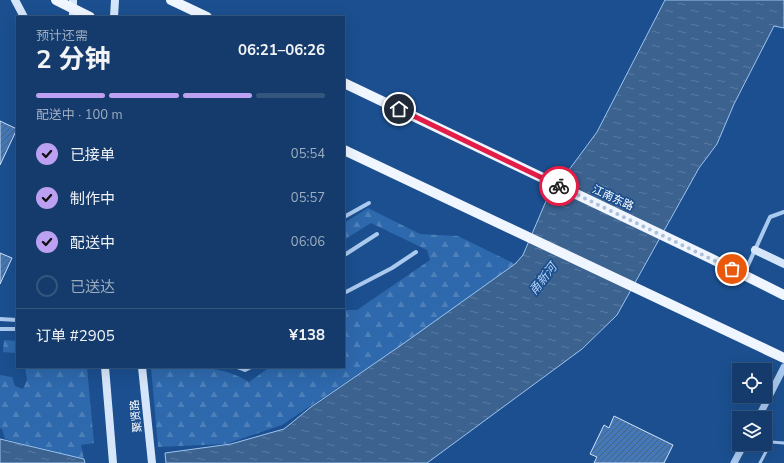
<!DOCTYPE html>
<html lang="zh">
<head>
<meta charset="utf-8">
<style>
  :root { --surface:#143b6b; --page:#214673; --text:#f1f3f6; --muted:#9dadc1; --line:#33557e; --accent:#bca0f2 }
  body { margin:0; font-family:"Nunito Sans","Noto Sans SC",sans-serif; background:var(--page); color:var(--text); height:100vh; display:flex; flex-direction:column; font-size:15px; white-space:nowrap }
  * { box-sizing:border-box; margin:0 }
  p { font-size:13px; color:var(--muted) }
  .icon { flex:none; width:22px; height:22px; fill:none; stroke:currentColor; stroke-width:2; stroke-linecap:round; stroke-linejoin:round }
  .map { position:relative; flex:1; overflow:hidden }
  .drawer { position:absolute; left:16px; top:16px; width:329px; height:352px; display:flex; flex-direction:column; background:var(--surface); border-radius:0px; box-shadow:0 4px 16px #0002,0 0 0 1px var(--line) }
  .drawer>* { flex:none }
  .controls { position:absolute; left:732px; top:363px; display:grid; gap:8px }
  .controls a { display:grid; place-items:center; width:40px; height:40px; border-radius:0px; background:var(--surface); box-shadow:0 4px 16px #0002,0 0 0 1px var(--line); font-size:20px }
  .pin { position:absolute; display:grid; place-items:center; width:34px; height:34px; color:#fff; margin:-17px; border:2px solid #fff; border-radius:50%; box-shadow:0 1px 4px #0007 }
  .courier { position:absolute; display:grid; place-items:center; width:40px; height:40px; margin:-20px; border:3px solid #e11d48; border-radius:50%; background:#fff; color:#222; box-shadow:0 1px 5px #0007 }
  .headline em { font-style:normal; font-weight:700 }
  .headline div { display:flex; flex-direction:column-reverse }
  .headline { display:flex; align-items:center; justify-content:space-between; height:68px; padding:0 20px }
  h1 { font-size:26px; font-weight:700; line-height:30px }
  .bar { display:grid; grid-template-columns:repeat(4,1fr); gap:6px 4px; align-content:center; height:48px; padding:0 20px }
  .bar i { height:5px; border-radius:3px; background:var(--line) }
  .bar .current { background:var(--accent) }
  .bar p { grid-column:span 4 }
  .line { display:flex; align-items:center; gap:10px; padding:0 20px; border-top:1px solid var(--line) }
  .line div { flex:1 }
  ol { padding:0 20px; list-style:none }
  li { display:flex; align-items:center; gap:12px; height:44px }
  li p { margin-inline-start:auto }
  li .icon { padding:4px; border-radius:50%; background:var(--accent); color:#111; stroke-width:4 }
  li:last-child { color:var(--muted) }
  li i { width:22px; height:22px; border:2px solid var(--line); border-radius:50% }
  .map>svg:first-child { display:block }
</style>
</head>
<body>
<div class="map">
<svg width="784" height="463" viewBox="0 0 784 463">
  <defs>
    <pattern id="forest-firs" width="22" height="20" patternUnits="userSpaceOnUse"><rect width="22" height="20" fill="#2e69ad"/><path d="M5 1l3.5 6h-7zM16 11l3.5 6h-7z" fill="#4d80b9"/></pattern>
    <pattern id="water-ripples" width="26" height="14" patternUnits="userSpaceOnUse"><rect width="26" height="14" fill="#3c6290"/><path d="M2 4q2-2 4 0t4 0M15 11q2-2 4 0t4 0" fill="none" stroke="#597aa1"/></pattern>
    <pattern id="building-hatch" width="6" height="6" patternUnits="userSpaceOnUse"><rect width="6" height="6" fill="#4478b7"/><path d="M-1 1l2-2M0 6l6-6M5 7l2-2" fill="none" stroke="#486282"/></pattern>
  </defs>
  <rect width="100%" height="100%" fill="#1b4f8f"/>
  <g fill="url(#forest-firs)">
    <path d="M 368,208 L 420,234 L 458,236 L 515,264 L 400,346 L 282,425 L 226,444 L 158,447 L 151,367 C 185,367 219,363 249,382 L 270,367 L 344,367 L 344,310 L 357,310 L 430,260 L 427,250 L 371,223 L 344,240 L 344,223 Z"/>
    <polygon points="4,340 17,341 17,353 3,352"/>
    <polygon points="25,367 87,367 94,443 81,445 84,459 5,439 2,429 0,428 0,375 12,377 15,386 23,389 27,380"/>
  </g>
  <g fill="url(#water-ripples)" stroke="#9cc4f0">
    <polygon points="665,0 784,0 784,28 774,26 734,104 717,144 699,168 617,315 582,349 427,463 166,463 165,453 231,444 284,429 311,407 400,346 515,264 523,255 546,201 597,132"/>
    <polygon points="0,439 84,459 85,463 0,463"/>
  </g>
  <g fill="url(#building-hatch)" stroke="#cfe3fa">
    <polygon points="0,121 17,129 0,165"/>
    <polygon points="0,253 12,258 0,284"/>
    <polygon points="614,416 673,445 664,463 594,463 597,457 590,454 604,425 609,428"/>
  </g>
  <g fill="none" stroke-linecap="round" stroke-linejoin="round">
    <polyline stroke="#a9c9ee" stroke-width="3" points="760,463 771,442 784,443"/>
    <g stroke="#a9c9ee" stroke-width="4">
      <polyline points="344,217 369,203"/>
      <polyline points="344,253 346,254 377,234"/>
      <polyline points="744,274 770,217 784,212"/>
      <polyline points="344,293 392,268 416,252"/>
      <polyline points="0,319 17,320"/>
      <polyline points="0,329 17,329"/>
      <polyline points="237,367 245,370 251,367"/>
    </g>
    <g stroke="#a9c9ee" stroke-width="7">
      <polyline points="758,418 784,367"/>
      <polyline points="734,463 744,444"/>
    </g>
    <g stroke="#d6e6fa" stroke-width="8">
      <polyline points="15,0 24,17"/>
      <polyline points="73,0 73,17"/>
      <polyline points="114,17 115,0"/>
      <polyline points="755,250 784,264"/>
      <polyline points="105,367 113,463"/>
      <polyline points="142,367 152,463"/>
    </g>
    <g stroke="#f0f6ff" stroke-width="10">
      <polyline points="56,0 90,17"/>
      <polyline points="171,0 207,17"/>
      <polyline points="344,83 710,258 784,295"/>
      <polyline points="344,150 784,358"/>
    </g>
  </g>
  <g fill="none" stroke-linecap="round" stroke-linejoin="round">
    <polyline stroke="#afc1d8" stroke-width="4" stroke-dasharray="0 7.2" points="559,186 732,269"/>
    <polyline stroke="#e11d48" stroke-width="5" points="399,109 559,186"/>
  </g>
  <g text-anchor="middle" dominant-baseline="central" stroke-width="3.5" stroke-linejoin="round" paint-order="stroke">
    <g font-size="11" fill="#fff" stroke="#1b4f8f">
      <text transform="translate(613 198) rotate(25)">江南东路</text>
      <text transform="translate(136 416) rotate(-96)">聚贤路</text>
    </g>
    <g font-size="12" font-style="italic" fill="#b5d3f5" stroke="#1b4f8f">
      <text transform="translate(543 279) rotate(-52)">甬新河</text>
    </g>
  </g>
</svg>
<div class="controls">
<a><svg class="icon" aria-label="locate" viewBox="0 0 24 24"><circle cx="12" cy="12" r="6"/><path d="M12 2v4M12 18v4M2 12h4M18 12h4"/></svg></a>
<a><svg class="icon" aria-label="layers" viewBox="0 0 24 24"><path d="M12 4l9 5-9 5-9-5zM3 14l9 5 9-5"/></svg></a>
</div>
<div class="pin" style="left:732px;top:269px;background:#ea580c"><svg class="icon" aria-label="bag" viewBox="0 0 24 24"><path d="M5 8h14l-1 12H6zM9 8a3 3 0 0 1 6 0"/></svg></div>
<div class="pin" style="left:399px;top:109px;background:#1f2937"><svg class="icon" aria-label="home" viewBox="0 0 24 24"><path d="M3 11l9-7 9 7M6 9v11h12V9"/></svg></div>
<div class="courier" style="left:559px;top:186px"><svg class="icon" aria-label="bike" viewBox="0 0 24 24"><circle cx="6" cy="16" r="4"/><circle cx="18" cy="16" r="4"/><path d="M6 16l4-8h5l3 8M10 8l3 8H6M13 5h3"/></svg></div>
<section class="drawer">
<div class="headline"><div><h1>2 分钟</h1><p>预计还需</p></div><em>06:21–06:26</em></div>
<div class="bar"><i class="current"></i><i class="current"></i><i class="current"></i><i></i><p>配送中 · 100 m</p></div>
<ol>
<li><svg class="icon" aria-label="check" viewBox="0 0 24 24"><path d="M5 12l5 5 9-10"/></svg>已接单<p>05:54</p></li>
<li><svg class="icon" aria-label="check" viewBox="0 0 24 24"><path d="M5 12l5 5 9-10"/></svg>制作中<p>05:57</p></li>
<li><svg class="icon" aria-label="check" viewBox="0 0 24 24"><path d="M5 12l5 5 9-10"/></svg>配送中<p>06:06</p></li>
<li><i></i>已送达</li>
</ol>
<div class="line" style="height:52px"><div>订单 #2905</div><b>¥138</b></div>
</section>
</div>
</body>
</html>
